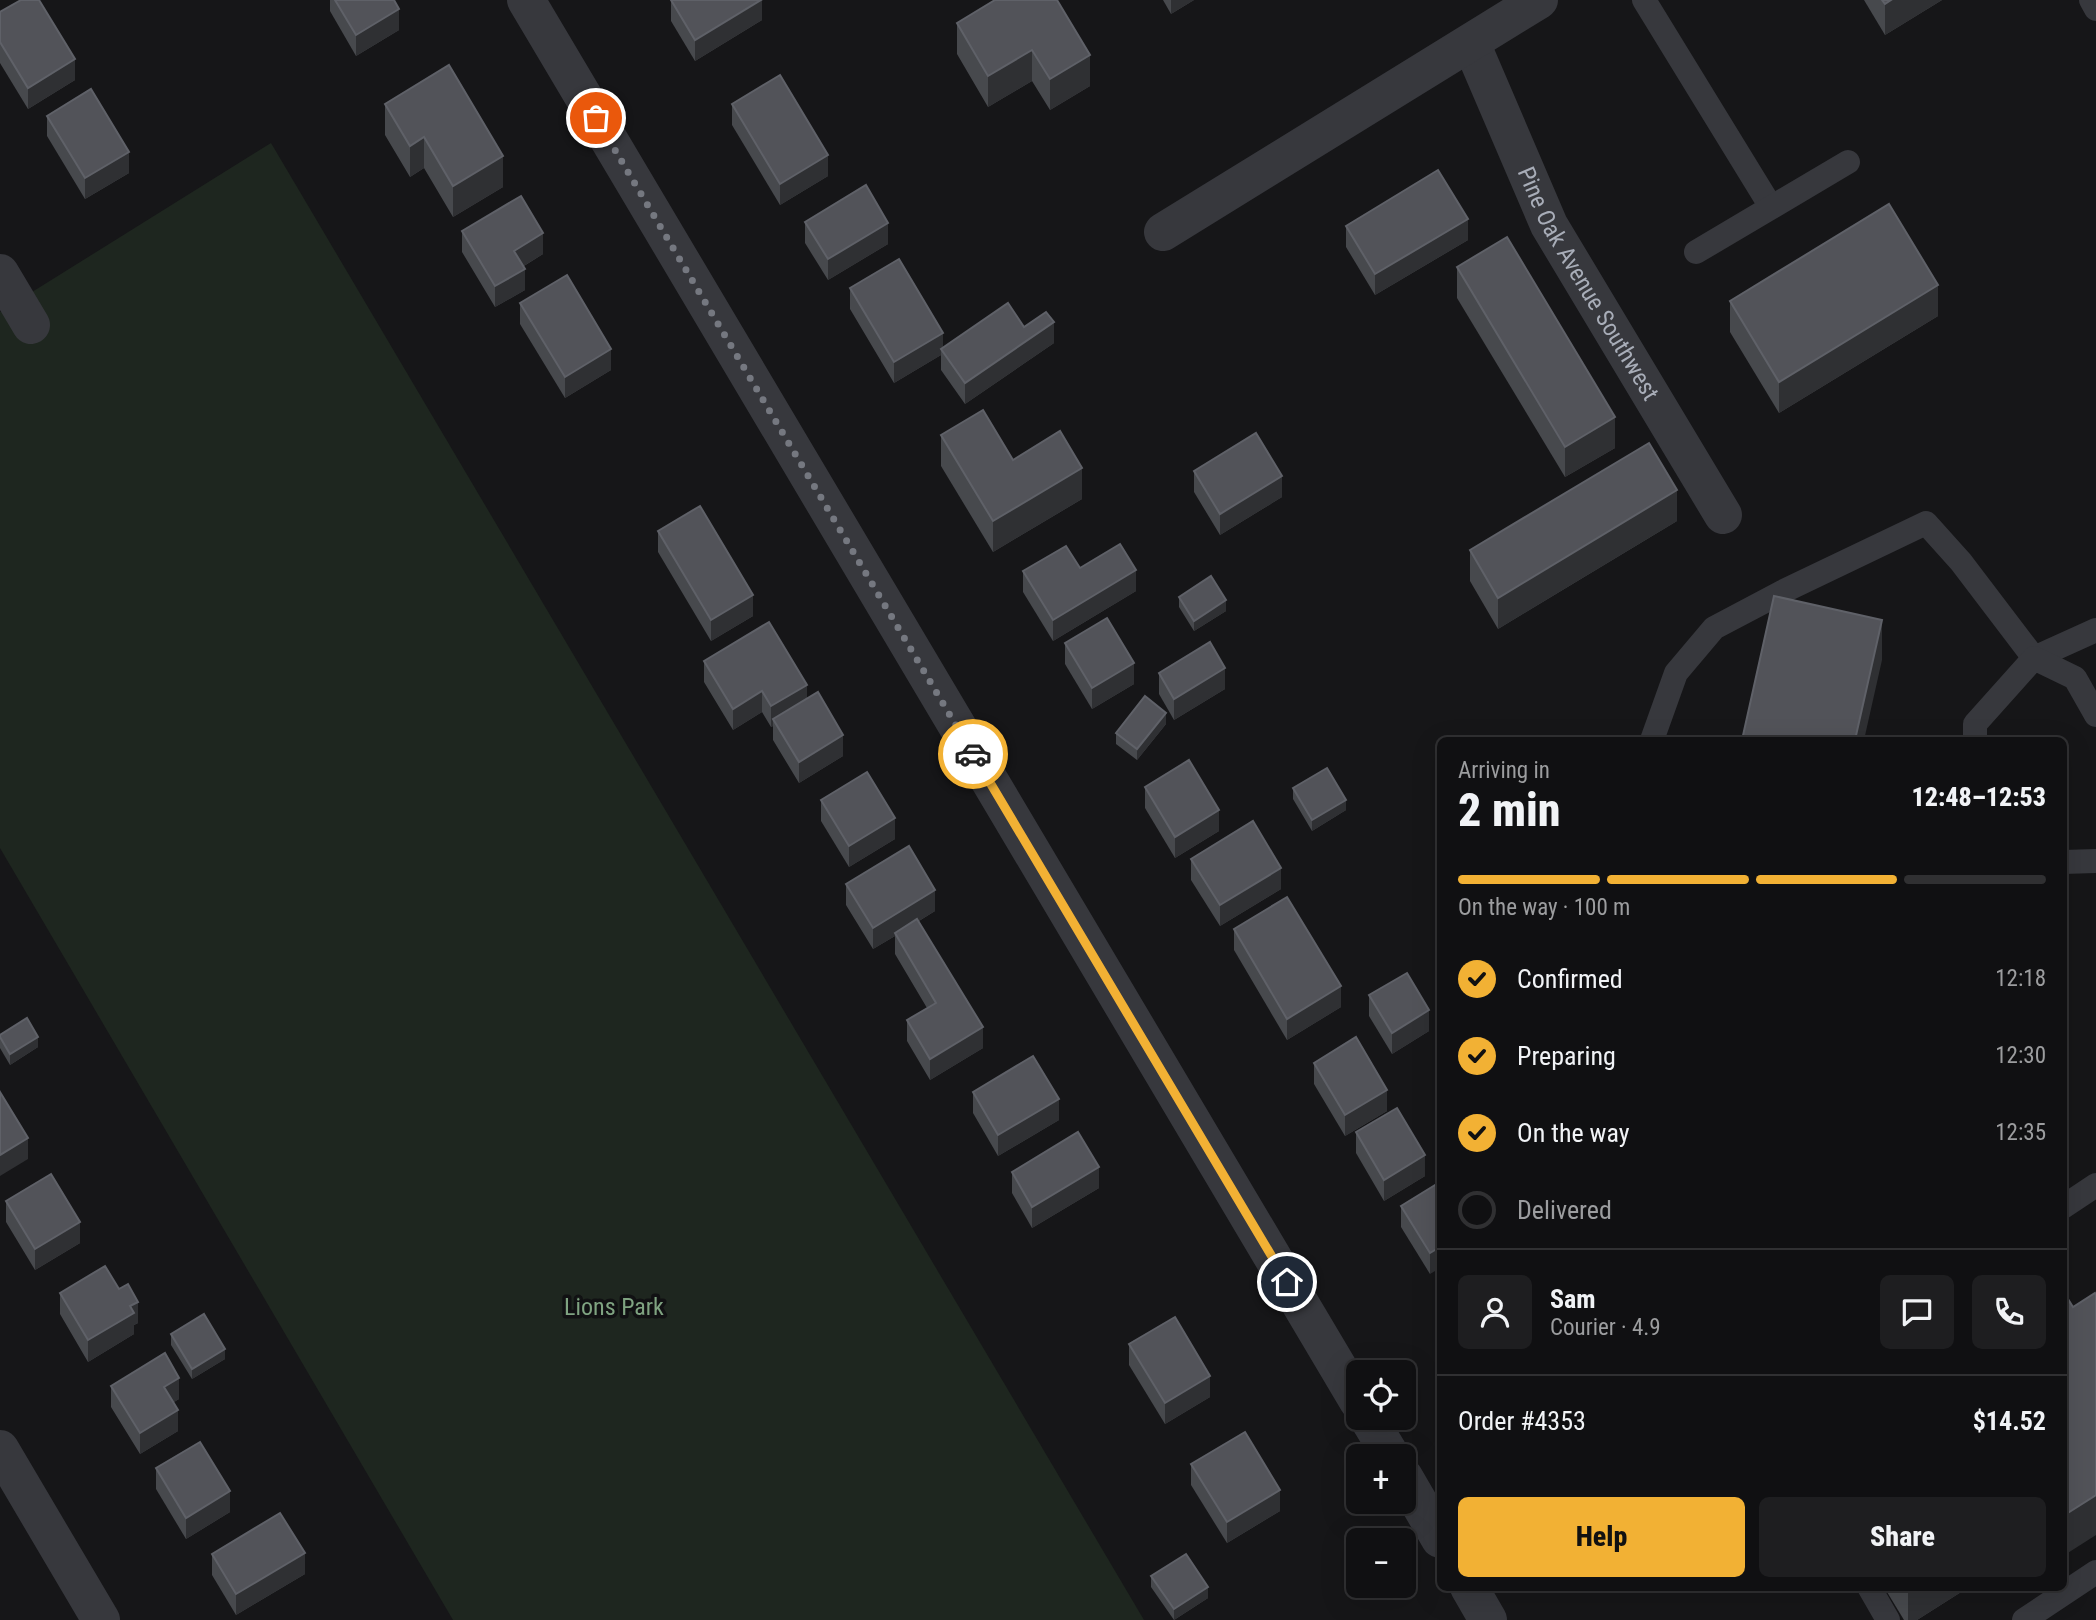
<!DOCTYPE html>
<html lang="en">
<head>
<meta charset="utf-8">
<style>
  :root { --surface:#101012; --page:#1e1e20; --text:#f1f3f6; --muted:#9c9d9f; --line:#303032; --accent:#f2b134 }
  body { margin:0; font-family:"Roboto Condensed",sans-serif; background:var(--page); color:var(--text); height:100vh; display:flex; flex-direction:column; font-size:26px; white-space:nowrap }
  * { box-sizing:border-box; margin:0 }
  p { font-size:23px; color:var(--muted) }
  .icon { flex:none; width:38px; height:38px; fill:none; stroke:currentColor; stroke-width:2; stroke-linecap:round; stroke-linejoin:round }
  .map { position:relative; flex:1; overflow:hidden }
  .sheet { position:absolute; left:1437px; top:737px; width:630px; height:854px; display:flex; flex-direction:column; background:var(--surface); border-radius:10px; box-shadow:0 7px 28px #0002,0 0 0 2px var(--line) }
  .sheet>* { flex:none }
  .tools { position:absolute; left:1346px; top:1360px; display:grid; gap:14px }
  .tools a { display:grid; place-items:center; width:70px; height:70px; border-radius:10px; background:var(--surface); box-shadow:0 7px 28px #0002,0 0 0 2px var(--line); font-size:35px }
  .pin { position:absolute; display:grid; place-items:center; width:60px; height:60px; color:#fff; margin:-30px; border:4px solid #fff; border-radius:50%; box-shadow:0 2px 7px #0007 }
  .courier { position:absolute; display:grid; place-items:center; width:70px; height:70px; margin:-35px; border:5px solid #f2b134; border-radius:50%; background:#fff; color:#222; box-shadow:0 2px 9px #0007 }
  .overview em { font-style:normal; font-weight:800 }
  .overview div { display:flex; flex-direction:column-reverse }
  .overview { display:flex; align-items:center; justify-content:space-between; height:119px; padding:0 21px }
  h1 { font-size:46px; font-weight:800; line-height:52px }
  .bar { display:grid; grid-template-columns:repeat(4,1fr); gap:10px 7px; align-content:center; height:84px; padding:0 21px }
  .bar i { height:9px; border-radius:5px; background:var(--line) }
  .bar .current { background:var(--accent) }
  .bar p { grid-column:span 4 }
  .line { display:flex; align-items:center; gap:18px; padding:0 21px; border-top:2px solid var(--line) }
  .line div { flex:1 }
  .round { display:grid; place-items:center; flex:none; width:74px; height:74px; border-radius:10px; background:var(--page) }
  ol { padding:0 21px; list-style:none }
  li { display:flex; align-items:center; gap:21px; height:77px }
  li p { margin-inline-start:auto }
  li .icon { padding:7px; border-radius:50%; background:var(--accent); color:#111; stroke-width:4 }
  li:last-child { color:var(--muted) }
  li i { width:38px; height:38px; border:4px solid var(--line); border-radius:50% }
  .button { display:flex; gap:14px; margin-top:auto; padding:14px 21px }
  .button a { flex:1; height:80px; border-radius:10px; background:var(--accent); color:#111; font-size:28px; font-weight:800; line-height:80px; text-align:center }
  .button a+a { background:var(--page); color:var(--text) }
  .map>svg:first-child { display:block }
</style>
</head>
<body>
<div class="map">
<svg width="2096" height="1620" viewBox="0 0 2096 1620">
  <rect width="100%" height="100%" fill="#161618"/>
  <polygon fill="#1e261f" points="271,143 1144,1620 453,1620 0,848 0,312"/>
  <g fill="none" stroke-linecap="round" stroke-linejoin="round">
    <g stroke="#37383d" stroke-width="24">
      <polyline points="1644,0 1771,207"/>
      <polyline points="2091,0 2096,9"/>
      <polyline points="1696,252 1848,162"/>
      <polyline points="1652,740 1676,673 1714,628 1782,592 1926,523 1961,562 2034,658 2096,630"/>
      <polyline points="1975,740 1975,724 2034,658 2075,678 2096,715"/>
      <polyline points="2063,862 2096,861"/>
      <polyline points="2063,1207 2096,1185"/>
      <polyline points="1869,1587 1888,1620"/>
      <polyline points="2024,1620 2096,1572"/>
    </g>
    <g stroke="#37383d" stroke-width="38">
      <polyline points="526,0 1358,1401"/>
      <path id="s1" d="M 1471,43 L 1549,225 L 1723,515"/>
      <polyline points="1163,232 1539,0"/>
      <polyline points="0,273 31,325"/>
      <polyline points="1368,1418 1391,1456"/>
      <polyline points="0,1449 101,1620"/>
      <polyline points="1404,1477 1440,1539"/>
      <polyline points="1469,1587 1488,1620"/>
    </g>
  </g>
  <g fill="#47494d">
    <polygon points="330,0 394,0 399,30 356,56 330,11"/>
    <polygon points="671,0 762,20 695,61 671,21"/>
    <polygon points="995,0 1090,86 1050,110 1032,81 988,107 957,54 957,23"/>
    <polygon points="1163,0 1194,0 1171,14"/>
    <polygon points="1864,0 1942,0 1885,35"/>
    <polygon points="0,12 75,80 28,109 0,63"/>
    <polygon points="385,104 503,187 453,217 424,168 410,177 385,135"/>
    <polygon points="732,104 828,176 780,205 732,125"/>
    <polygon points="47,116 129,173 85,199 47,136"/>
    <polygon points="805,222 888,244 828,280 805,243"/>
    <polygon points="1346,226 1468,240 1375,295 1346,247"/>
    <polygon points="462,231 543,254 524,266 525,290 495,307 462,252"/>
    <polygon points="1457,267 1615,448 1565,477 1457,298"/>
    <polygon points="850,288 943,348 1024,327 1054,343 965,404 941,370 941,355 894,383 850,309"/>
    <polygon points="1730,301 1938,316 1779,413 1730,332"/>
    <polygon points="520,303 611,370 565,398 520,324"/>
    <polygon points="941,435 1013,460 1082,499 993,552 941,466"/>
    <polygon points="1194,471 1282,497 1220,535 1194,492"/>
    <polygon points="1677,521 1498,629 1470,581 1470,550"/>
    <polygon points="658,531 753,616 711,641 658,552"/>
    <polygon points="1080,568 1136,591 1053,641 1023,592 1023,571"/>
    <polygon points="1179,597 1226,611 1194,631 1179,607"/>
    <polygon points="1065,643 1134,684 1092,709 1065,664"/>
    <polygon points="704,661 807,699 843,756 799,783 773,740 773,726 771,727 762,712 733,730 704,682"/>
    <polygon points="1159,673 1225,689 1174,720 1159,694"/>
    <polygon points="1166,724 1137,760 1116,744 1116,733"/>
    <polygon points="1145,787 1219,831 1175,858 1145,808"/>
    <polygon points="1293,788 1346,810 1312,831 1293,799"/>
    <polygon points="821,800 895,839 849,867 821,821"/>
    <polygon points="1191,859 1281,889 1220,926 1191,880"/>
    <polygon points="846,884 935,911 919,921 983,1048 930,1080 907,1041 907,1020 927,1008 895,954 895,936 873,949 846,905"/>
    <polygon points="1234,929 1341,1007 1287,1040 1234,950"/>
    <polygon points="1369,995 1429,1031 1392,1054 1369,1016"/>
    <polygon points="0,1035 38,1047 10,1065 0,1048"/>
    <polygon points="1314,1063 1387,1111 1345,1136 1314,1084"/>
    <polygon points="973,1092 1059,1120 998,1156 973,1113"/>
    <polygon points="1356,1132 1425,1176 1384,1201 1356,1153"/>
    <polygon points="1012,1172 1099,1188 1032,1228 1012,1193"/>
    <polygon points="1440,1182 1430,1274 1401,1227 1401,1206"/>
    <polygon points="6,1201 80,1243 35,1270 6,1222"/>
    <polygon points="119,1289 138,1323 134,1325 134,1334 88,1362 60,1314 60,1293"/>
    <polygon points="171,1334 225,1359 192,1379 171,1345"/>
    <polygon points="1129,1344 1210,1397 1165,1424 1129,1365"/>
    <polygon points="111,1386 179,1399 174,1402 178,1431 140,1454 111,1407"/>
    <polygon points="1191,1464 1280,1511 1227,1543 1191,1485"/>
    <polygon points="156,1468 230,1512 186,1539 156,1489"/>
    <polygon points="212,1554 305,1574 236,1615 212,1575"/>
    <polygon points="1151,1576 1208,1598 1174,1620 1151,1587"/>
    <polygon points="1884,1587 1969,1587 1917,1620 1904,1620"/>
  </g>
  <g fill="#2f3033">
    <polygon points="762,0 762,20 695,61 695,40"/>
    <polygon points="1171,0 1194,0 1171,14"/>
    <polygon points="1891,0 1942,0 1885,35 1885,4"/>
    <polygon points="399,9 399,30 356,56 356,35"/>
    <polygon points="1032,50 1032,81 988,107 988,76"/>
    <polygon points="1090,55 1090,86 1050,110 1050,79"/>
    <polygon points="75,59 75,80 28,109 28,88"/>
    <polygon points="424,137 424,168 410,177 410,146"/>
    <polygon points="129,152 129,173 85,199 85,178"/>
    <polygon points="828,155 828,176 780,205 780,184"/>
    <polygon points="503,156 503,187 453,217 453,186"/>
    <polygon points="1468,219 1468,240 1375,295 1375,274"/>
    <polygon points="888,223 888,244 828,280 828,259"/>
    <polygon points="543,233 543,254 514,272 514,251"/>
    <polygon points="525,269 525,290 495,307 495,286"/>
    <polygon points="1938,285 1938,316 1779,413 1779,382"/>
    <polygon points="1054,322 1054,343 965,404 965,383"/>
    <polygon points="943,333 943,351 941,349 941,355 894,383 894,362"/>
    <polygon points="611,349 611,370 565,398 565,377"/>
    <polygon points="1615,417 1615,448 1565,477 1565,447"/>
    <polygon points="1082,468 1082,499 993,552 993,521"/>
    <polygon points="1282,476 1282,497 1220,535 1220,514"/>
    <polygon points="1677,490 1677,521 1498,629 1498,598"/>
    <polygon points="1136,570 1136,591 1053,641 1053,620"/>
    <polygon points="753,595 753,616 711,641 711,620"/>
    <polygon points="1226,600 1226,611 1194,631 1194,621"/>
    <polygon points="1882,620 1882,660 1864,740 1855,740"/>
    <polygon points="1134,663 1134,684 1092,709 1092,688"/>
    <polygon points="1225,668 1225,689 1174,720 1174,699"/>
    <polygon points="807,685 807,706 773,719 773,726 771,727 771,706"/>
    <polygon points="762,691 762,712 733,730 733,709"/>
    <polygon points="1166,713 1166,724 1137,760 1137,749"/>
    <polygon points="843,735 843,756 799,783 799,762"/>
    <polygon points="1346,800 1346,810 1312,831 1312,820"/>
    <polygon points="1219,810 1219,831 1175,858 1175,837"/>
    <polygon points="895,818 895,839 849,867 849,846"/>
    <polygon points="1281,868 1281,889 1220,926 1220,905"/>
    <polygon points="935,890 935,911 896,935 895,933 895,936 873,949 873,928"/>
    <polygon points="1341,986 1341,1007 1287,1040 1287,1019"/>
    <polygon points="1429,1010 1429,1031 1392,1054 1392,1033"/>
    <polygon points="983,1027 983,1048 930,1080 930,1059"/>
    <polygon points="38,1037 38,1047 10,1065 10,1054"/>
    <polygon points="1387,1090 1387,1111 1345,1136 1345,1115"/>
    <polygon points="1059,1099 1059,1120 998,1156 998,1135"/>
    <polygon points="28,1138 28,1159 0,1176 0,1155"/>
    <polygon points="1425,1155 1425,1176 1384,1201 1384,1180"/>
    <polygon points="1099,1167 1099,1188 1032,1228 1032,1207"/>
    <polygon points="80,1222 80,1243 35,1270 35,1249"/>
    <polygon points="1440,1247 1440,1268 1430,1274 1430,1253"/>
    <polygon points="138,1302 138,1323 134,1325 134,1334 88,1362 88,1340 130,1306"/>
    <polygon points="225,1349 225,1359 192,1379 192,1369"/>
    <polygon points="1210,1376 1210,1397 1165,1424 1165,1403"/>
    <polygon points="179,1378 179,1399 164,1408 164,1387"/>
    <polygon points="178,1410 178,1431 140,1454 140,1433"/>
    <polygon points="1280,1490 1280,1511 1227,1543 1227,1522"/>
    <polygon points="230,1491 230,1512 186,1539 186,1518"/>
    <polygon points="2096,1495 2096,1535 2063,1556 2063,1516"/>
    <polygon points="305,1553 305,1574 236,1615 236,1594"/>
    <polygon points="1208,1587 1208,1598 1174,1620 1174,1609"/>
    <polygon points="1908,1587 1969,1587 1917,1620 1908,1620"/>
  </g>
  <g fill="#525359" stroke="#5f6168" stroke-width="2">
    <polygon points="21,0 39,0 75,59 28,88 0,42 0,12"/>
    <polygon points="335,0 394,0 399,9 356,35"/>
    <polygon points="671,0 761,0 695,40"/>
    <polygon points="995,0 1057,0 1090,55 1050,79 1032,50 988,76 957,23"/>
    <polygon points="1882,0 1891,0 1885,4"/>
    <polygon points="449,65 503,156 453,186 424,137 410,146 385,104"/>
    <polygon points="780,75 828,155 780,184 732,104"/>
    <polygon points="91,89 129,152 85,178 47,116"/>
    <polygon points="1438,170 1468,219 1375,274 1346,226"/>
    <polygon points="866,185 888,223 828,259 805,222"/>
    <polygon points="521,196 543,233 514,251 525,269 495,286 462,231"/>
    <polygon points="1889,204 1938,285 1779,382 1730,301"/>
    <polygon points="1507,237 1615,417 1565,447 1457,267"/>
    <polygon points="899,259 943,333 894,362 850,288"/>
    <polygon points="567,275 611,349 565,377 520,303"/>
    <polygon points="1008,303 1024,327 1046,312 1054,322 965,383 941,349"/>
    <polygon points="983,410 1013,460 1060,431 1082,468 993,521 941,435"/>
    <polygon points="1256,433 1282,476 1220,514 1194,471"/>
    <polygon points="1649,443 1677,490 1498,598 1470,550"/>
    <polygon points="700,506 753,595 711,620 658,531"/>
    <polygon points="1120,544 1136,570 1053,620 1023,571 1066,546 1080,568"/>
    <polygon points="1211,576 1226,600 1194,621 1179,597"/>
    <polygon points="1774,596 1882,620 1855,740 1742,740"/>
    <polygon points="1107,618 1134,663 1092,688 1065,643"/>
    <polygon points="769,622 807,685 771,706 762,691 733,709 704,661"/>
    <polygon points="1210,642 1225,668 1174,699 1159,673"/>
    <polygon points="818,692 843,735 799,762 773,719"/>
    <polygon points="1145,696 1166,713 1137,749 1116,733"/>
    <polygon points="1189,760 1219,810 1175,837 1145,787"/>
    <polygon points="1327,768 1346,800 1312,820 1293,788"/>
    <polygon points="867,772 895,818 849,846 821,800"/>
    <polygon points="1253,821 1281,868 1220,905 1191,859"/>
    <polygon points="909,846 935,890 873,928 846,884"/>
    <polygon points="1287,897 1341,986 1287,1019 1234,929"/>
    <polygon points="917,919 983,1027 930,1059 907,1020 936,1003 895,933"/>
    <polygon points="1407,973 1429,1010 1392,1033 1369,995"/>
    <polygon points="27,1018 38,1037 10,1054 0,1037 0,1035"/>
    <polygon points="1356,1037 1387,1090 1345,1115 1314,1063"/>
    <polygon points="1033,1056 1059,1099 998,1135 973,1092"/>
    <polygon points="0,1092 28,1138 0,1155"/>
    <polygon points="1397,1108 1425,1155 1384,1180 1356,1132"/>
    <polygon points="1078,1132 1099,1167 1032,1207 1012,1172"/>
    <polygon points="51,1174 80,1222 35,1249 6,1201"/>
    <polygon points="1440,1182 1440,1247 1430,1253 1401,1206"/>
    <polygon points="105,1266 119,1289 128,1284 138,1302 130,1306 134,1313 88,1340 60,1293"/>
    <polygon points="2063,1291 2073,1307 2095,1293 2096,1295 2096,1495 2063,1516"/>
    <polygon points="204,1314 225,1349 192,1369 171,1334"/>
    <polygon points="1175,1317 1210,1376 1165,1403 1129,1344"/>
    <polygon points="165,1353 179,1378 164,1387 178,1410 140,1433 111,1386"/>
    <polygon points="1245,1432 1280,1490 1227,1522 1191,1464"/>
    <polygon points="200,1442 230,1491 186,1518 156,1468"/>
    <polygon points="280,1513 305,1553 236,1594 212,1554"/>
    <polygon points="1186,1554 1208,1587 1174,1609 1151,1576"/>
  </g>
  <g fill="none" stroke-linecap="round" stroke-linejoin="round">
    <polyline stroke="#757880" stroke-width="7" stroke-dasharray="0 12.6" points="596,118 973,754"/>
    <polyline stroke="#f2b134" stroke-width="9" points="973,754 1287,1282"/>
  </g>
  <g text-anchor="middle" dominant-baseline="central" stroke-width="7" stroke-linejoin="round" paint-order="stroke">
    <g font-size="24" fill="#a8adb8" stroke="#111113">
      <text stroke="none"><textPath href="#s1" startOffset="268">Pine Oak Avenue Southwest</textPath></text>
    </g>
    <g font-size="24" fill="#7fa381" stroke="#111113">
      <text x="614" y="1307">Lions Park</text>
    </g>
  </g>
</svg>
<div class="tools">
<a><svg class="icon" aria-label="locate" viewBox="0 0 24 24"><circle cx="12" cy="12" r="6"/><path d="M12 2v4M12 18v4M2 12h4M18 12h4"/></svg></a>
<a>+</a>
<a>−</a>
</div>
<div class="pin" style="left:596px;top:118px;background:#ea580c"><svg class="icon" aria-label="bag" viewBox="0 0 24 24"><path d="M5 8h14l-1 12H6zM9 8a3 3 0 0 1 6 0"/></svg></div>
<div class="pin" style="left:1287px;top:1282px;background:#1f2937"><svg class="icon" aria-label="home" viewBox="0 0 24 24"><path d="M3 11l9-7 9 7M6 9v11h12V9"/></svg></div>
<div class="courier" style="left:973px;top:754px"><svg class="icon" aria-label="car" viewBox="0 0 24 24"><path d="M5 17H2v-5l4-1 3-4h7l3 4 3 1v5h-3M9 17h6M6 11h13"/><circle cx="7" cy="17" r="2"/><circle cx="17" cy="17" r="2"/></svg></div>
<section class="sheet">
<div class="overview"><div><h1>2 min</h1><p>Arriving in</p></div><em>12:48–12:53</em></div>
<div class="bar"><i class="current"></i><i class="current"></i><i class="current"></i><i></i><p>On the way · 100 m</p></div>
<ol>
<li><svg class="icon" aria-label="check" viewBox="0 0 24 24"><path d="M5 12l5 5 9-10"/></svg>Confirmed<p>12:18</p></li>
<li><svg class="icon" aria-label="check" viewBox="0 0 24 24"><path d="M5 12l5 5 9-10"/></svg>Preparing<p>12:30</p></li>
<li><svg class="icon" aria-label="check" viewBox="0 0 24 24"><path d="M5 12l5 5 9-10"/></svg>On the way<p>12:35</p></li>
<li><i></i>Delivered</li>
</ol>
<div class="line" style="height:126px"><a class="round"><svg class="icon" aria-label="person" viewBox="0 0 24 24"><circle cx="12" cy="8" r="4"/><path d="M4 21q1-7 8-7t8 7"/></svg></a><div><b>Sam</b><p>Courier · 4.9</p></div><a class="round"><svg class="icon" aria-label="chat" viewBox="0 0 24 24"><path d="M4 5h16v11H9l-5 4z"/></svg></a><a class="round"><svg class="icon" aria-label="phone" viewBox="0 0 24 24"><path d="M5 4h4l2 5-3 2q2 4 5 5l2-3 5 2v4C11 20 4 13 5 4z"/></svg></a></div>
<div class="line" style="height:91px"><div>Order #4353</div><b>$14.52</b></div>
<div class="button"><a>Help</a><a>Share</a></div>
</section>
</div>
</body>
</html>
